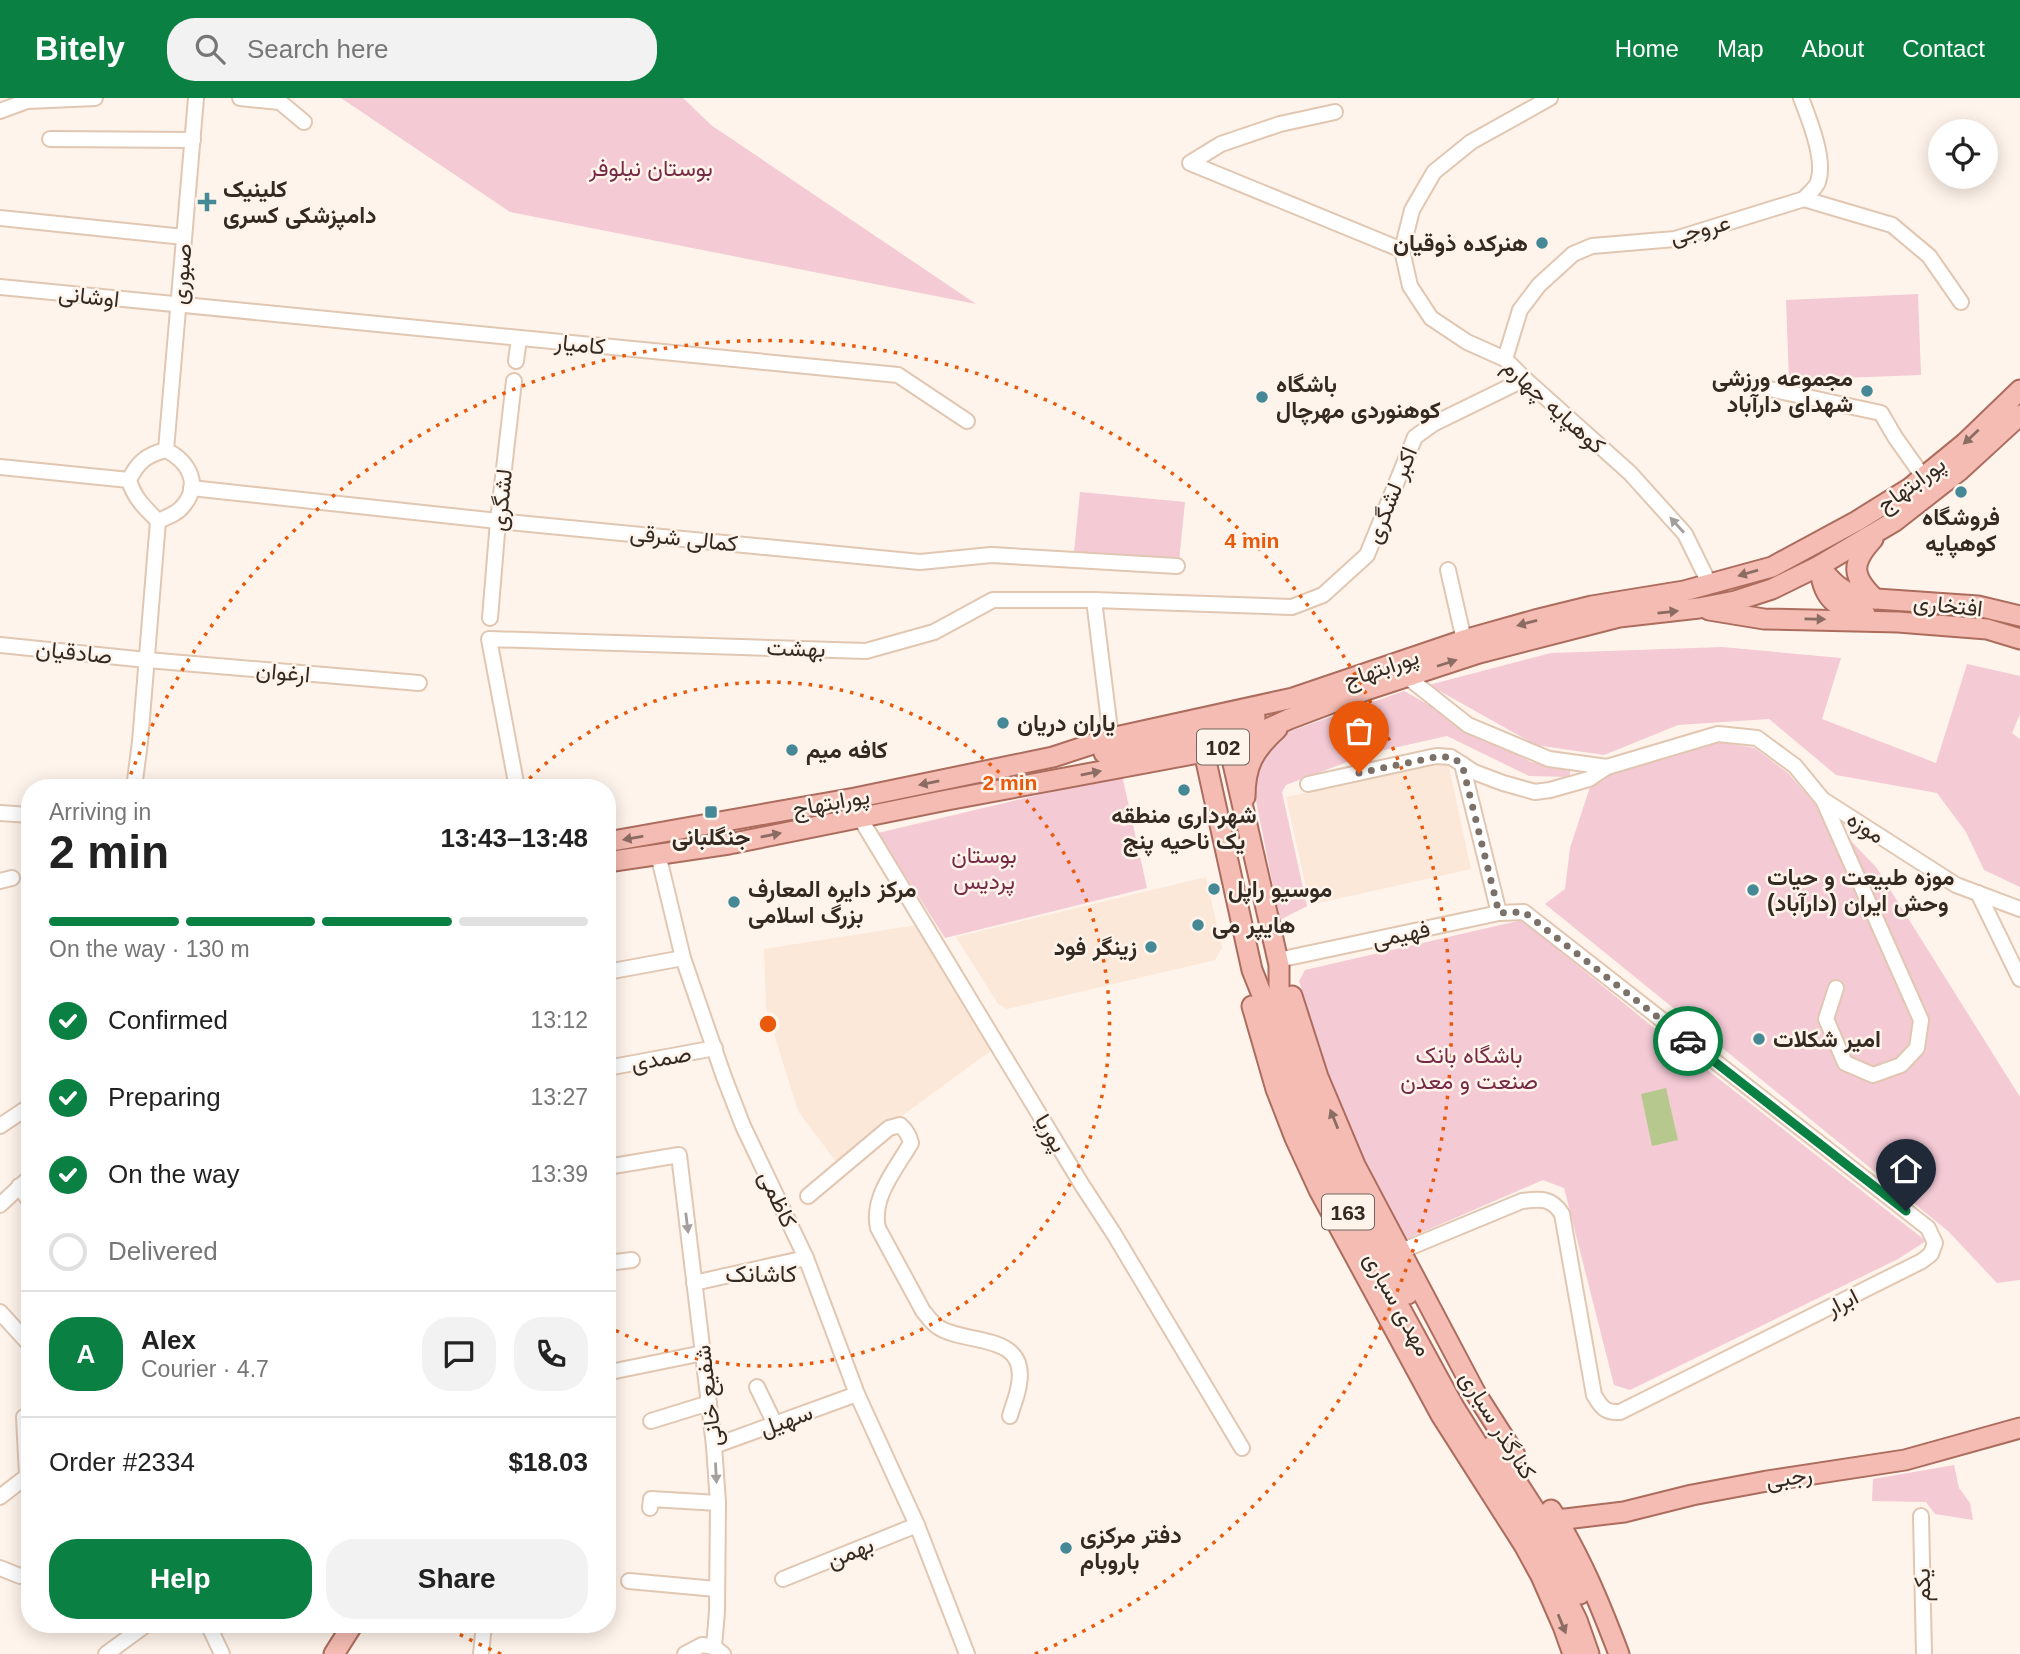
<!DOCTYPE html>
<html lang="en">
<head>
<meta charset="utf-8">
<style>
  :root { --surface:#fff; --page:#f2f2f2; --text:#222; --muted:#767676; --line:#e0e0e0; --accent:#0b8043 }
  body { margin:0; font-family:Helvetica,Vazirmatn,sans-serif; background:var(--page); color:var(--text); height:100vh; display:flex; flex-direction:column; font-size:26px; white-space:nowrap }
  * { box-sizing:border-box; margin:0 }
  p { font-size:23px; color:var(--muted) }
  .icon { flex:none; width:38px; height:38px; fill:none; stroke:currentColor; stroke-width:2; stroke-linecap:round; stroke-linejoin:round }
  .map { position:relative; flex:1; overflow:hidden }
  .side { position:absolute; left:21px; top:681px; width:595px; height:854px; display:flex; flex-direction:column; background:var(--surface); border-radius:28px; box-shadow:0 4px 18px #0003 }
  .side>* { flex:none }
  .buttons { position:absolute; left:1928px; top:21px; display:grid; gap:14px }
  .buttons a { display:grid; place-items:center; width:70px; height:70px; border-radius:50%; background:var(--surface); box-shadow:0 4px 18px #0003; font-size:35px }
  .pin { position:absolute; display:grid; place-items:center; width:60px; height:60px; color:#fff; margin:-72px -30px; border-radius:50% 50% 50% 0; rotate:-45deg; box-shadow:0 0 7px #0007 }
  .pin .icon { rotate:45deg }
  .courier { position:absolute; display:grid; place-items:center; width:70px; height:70px; margin:-35px; border:5px solid #0b8043; border-radius:50%; background:#fff; color:#222; box-shadow:0 2px 9px #0007 }
  .headline em { font-style:normal; font-weight:600 }
  .headline div { display:flex; flex-direction:column-reverse }
  .headline { display:flex; align-items:center; justify-content:space-between; height:119px; padding:0 28px }
  h1 { font-size:46px; font-weight:600; line-height:52px }
  .bar { display:grid; grid-template-columns:repeat(4,1fr); gap:10px 7px; align-content:center; height:84px; padding:0 28px }
  .bar i { height:9px; border-radius:5px; background:var(--line) }
  .bar .current { background:var(--accent) }
  .bar p { grid-column:span 4 }
  .line { display:flex; align-items:center; gap:18px; padding:0 28px; border-top:2px solid var(--line) }
  .line div { flex:1 }
  .round { display:grid; place-items:center; flex:none; width:74px; height:74px; border-radius:28px; background:var(--page) }
  ol { padding:0 28px; list-style:none }
  li { display:flex; align-items:center; gap:21px; height:77px }
  li p { margin-inline-start:auto }
  li .icon { padding:7px; border-radius:50%; background:var(--accent); color:#fff; stroke-width:4 }
  li:last-child { color:var(--muted) }
  li i { width:38px; height:38px; border:4px solid var(--line); border-radius:50% }
  .cta { display:flex; gap:14px; margin-top:auto; padding:14px 28px }
  .cta a { flex:1; height:80px; border-radius:28px; background:var(--accent); color:#fff; font-size:28px; font-weight:600; line-height:80px; text-align:center }
  .cta a+a { background:var(--page); color:var(--text) }
  header { display:flex; align-items:center; gap:42px; box-sizing:border-box; height:98px; padding:0 35px; background:var(--accent); color:#fff }
  header strong { font-size:33px }
  nav { display:flex; gap:38px; margin-inline-start:auto; font-size:24px }
  .search { width:490px; height:63px; background:var(--page); display:flex; align-items:center; gap:18px; box-sizing:border-box; padding:0 24px; border-radius:28px; color:var(--muted); font-size:26px }
  .map>svg:first-child { display:block }
</style>
</head>
<body>
<header>
<strong>Bitely</strong>
<div class="search"><svg class="icon" aria-label="search" viewBox="0 0 24 24"><circle cx="10" cy="10" r="6"/><path d="M15 15l6 6"/></svg>Search here</div>
<nav><a>Home</a><a>Map</a><a>About</a><a>Contact</a></nav>
</header>
<div class="map">
<svg width="2020" height="1556" viewBox="0 0 2020 1556">
  <rect width="100%" height="100%" fill="#fff4eb"/>
  <g fill="#fce8d8">
    <polygon points="1448,664 1471,771 1310,807 1286,699"/>
    <polygon points="1206,779 1222,850 1215,862 1007,911 998,906 956,839"/>
    <polygon points="917,827 992,952 837,1065 798,1013 766,910 764,851"/>
  </g>
  <g fill="#f4cad5">
    <polygon points="341,0 683,0 711,27 976,206 510,114"/>
    <polygon points="1918,196 1921,277 1789,282 1786,202"/>
    <polygon points="1080,394 1185,404 1179,464 1074,454"/>
    <polygon points="1722,549 1841,560 1822,621 1936,665 1967,566 2020,578 2020,616 2012,635 2020,641 2020,789 1984,772 1966,734 1937,695 1836,677 1769,621 1678,627 1604,657 1536,647 1429,587 1551,555"/>
    <polygon points="1404,593 1531,664 1570,673 1570,679 1529,678 1447,638 1371,655 1286,687 1282,694 1307,808 1280,822 1255,698 1256,665 1288,634"/>
    <polygon points="1720,644 1755,650 1788,675 1816,707 1876,769 2020,999 2020,1182 1997,1185 1948,1133 1545,806 1565,791 1570,750 1590,689 1613,675"/>
    <polygon points="1122,677 1147,790 945,840 878,735"/>
    <polygon points="1522,822 1659,934 1926,1143 1898,1161 1630,1292 1614,1287 1564,1090 1543,1082 1402,1143 1345,1030 1299,883 1305,872"/>
    <polygon points="1954,1367 1959,1390 1970,1405 1973,1422 1935,1416 1926,1404 1872,1403 1873,1381"/>
  </g>
  <polygon fill="#b7c88f" points="1666,990 1678,1042 1652,1048 1641,996"/>
  <g fill="none" stroke-linecap="round" stroke-linejoin="round">
    <defs>
      <g id="minor">
        <polyline points="240,0 280,4 304,24"/>
        <polyline points="1550,0 1471,44 1434,74 1412,112 1402,152 1410,188 1431,220 1467,244 1505,261 1525,281 1630,375 1685,436 1710,487"/>
        <polyline points="0,13 27,3 95,0"/>
        <polyline points="1335,14 1280,26 1221,46 1190,65 1402,152"/>
        <polyline points="50,41 193,42"/>
        <polyline points="1804,101 1892,127 1929,158 1961,204"/>
        <polyline points="0,120 184,139"/>
        <polyline points="0,189 898,277 967,323"/>
        <path d="M 1505,261 L 1520,212 L 1539,187 L 1573,156 L 1592,148 L 1675,141 L 1804,101 C 1808,96 1816,90 1818,84 C 1826,62 1809,21 1801,0"/>
        <polyline points="516,263 519,240"/>
        <polyline points="1770,291 1881,315 1895,339 1924,380"/>
        <polyline points="166,352 196,0"/>
        <path d="M 166,352 C 188,363 202,386 183,408 C 177,416 167,419 158,423 C 145,410 134,400 129,382 C 138,364 146,357 166,352 Z"/>
        <polyline points="0,369 129,382"/>
        <polyline points="191,390 498,423 920,464 991,457 1177,468"/>
        <polyline points="1448,472 1464,542"/>
        <polyline points="1094,502 1111,640"/>
        <polyline points="490,520 498,423 514,283"/>
        <polyline points="0,547 147,562 419,585"/>
        <polyline points="1406,578 1468,627 1549,661 1607,669 1718,636 1757,640 1795,668 1823,702 1921,922 1917,950 1901,967 1873,977 1845,965 1826,921 1836,890"/>
        <polyline points="1462,666 1499,815"/>
        <polyline points="1308,686 1436,658 1451,659 1474,674 1503,685 1535,694 1550,692 1589,681 1607,669"/>
        <polyline points="134,690 140,644 158,423"/>
        <polyline points="517,690 489,541 866,553 934,534 993,502 1094,502 1292,509 1323,497 1367,457 1415,339 1433,326 1525,281"/>
        <polyline points="1825,703 1956,787 2020,811"/>
        <polyline points="0,715 30,717"/>
        <polyline points="860,720 1082,1087 1114,1136 1242,1350"/>
        <polyline points="658,756 683,860 724,979 743,1028 806,1160 857,1296 917,1427 967,1556"/>
        <polyline points="0,783 12,780"/>
        <polyline points="1978,795 2020,881"/>
        <path d="M 1278,862 L 1499,815 L 1524,814 L 1928,1130 L 1935,1145 L 1931,1156 L 1922,1163 L 1620,1314 C 1605,1315 1601,1309 1594,1297 L 1562,1116 C 1551,1099 1540,1101 1522,1103 L 1401,1153"/>
        <polyline points="607,874 683,860"/>
        <polyline points="607,970 715,950"/>
        <polyline points="0,1028 30,1008"/>
        <polyline points="607,1069 679,1057 714,1348 718,1405 717,1513 714,1549 723,1556"/>
        <polyline points="19,1088 30,1104"/>
        <path d="M 808,1098 L 889,1030 L 900,1027 C 906,1032 909,1037 911,1045 C 896,1071 871,1099 878,1130 L 923,1213 C 928,1219 932,1225 938,1229 C 965,1247 1028,1234 1019,1286 C 1018,1296 1013,1307 1010,1318"/>
        <polyline points="0,1107 30,1079"/>
        <polyline points="607,1165 632,1162"/>
        <polyline points="694,1185 806,1160"/>
        <polyline points="0,1214 30,1247"/>
        <polyline points="615,1273 703,1255"/>
        <polyline points="757,1289 775,1326"/>
        <polyline points="651,1323 709,1305"/>
        <polyline points="714,1348 857,1296"/>
        <polyline points="0,1399 27,1378 24,1319 30,1316"/>
        <polyline points="650,1410 651,1401 718,1405"/>
        <polyline points="1921,1418 1924,1556"/>
        <polyline points="0,1470 20,1478"/>
        <polyline points="783,1481 917,1427"/>
        <polyline points="629,1483 716,1491"/>
        <polyline points="208,1526 222,1556"/>
        <polyline points="106,1556 147,1526"/>
        <polyline points="481,1556 484,1526"/>
        <polyline points="685,1556 702,1547 714,1549"/>
      </g>
      <g id="major">
        <path d="M 1873,441 C 1851,465 1851,478 1875,501"/>
        <path d="M 1819,468 C 1833,485 1840,493 1862,500 L 1978,508 L 2020,518"/>
        <path d="M 1821,478 C 1826,505 1840,510 1865,516"/>
        <polyline points="1709,512 1764,521 1898,524 1987,531 2020,541"/>
        <polyline points="1210,634 1204,654 1252,872 1264,902 1289,989 1308,1036 1329,1080 1454,1309 1536,1439 1577,1522 1589,1556"/>
        <polyline points="1229,648 1279,867 1279,899 1300,973 1321,1029 1341,1072 1408,1196"/>
        <polyline points="1104,655 1210,634 1255,619"/>
        <path d="M 1245,699 C 1245,667 1254,652 1277,631"/>
        <polyline points="607,744 855,700 1053,659 1111,640 1293,600 1464,542 1535,522 1592,508 1684,493 1772,469 1857,423 1910,390 1965,345 2020,292"/>
        <polyline points="607,764 729,746 947,702 1204,654 1229,648 1289,621 1366,592 1479,555 1619,519 1699,510 1735,503 1772,491 1819,468 1895,423 1959,373 2020,317"/>
        <polyline points="1292,898 1318,979 1355,1067 1476,1296 1515,1357"/>
        <polyline points="1252,908 1276,991 1295,1040 1319,1092 1441,1317 1524,1447 1541,1478 1563,1528 1573,1556"/>
        <polyline points="1493,1347 1547,1431 1580,1496"/>
        <path d="M 1551,1412 C 1580,1457 1600,1506 1619,1556"/>
        <polyline points="1557,1422 1624,1414 1692,1397 1767,1383 1905,1362 2020,1330"/>
        <polyline points="334,1556 353,1526"/>
      </g>
    </defs>
    <use href="#minor" stroke="#e1c7b2" stroke-width="18"/>
    <use href="#major" stroke="#ac6c5e" stroke-width="23"/>
    <use href="#minor" stroke="#fff" stroke-width="14"/>
    <use href="#major" stroke="#f4bcb2" stroke-width="19"/>
  </g>
  <defs><path id="oneway-solid" d="M-6-.8H1V-3.2L6.5 0L1 3.2V.8H-6Z" transform="scale(1.75)"/></defs>
  <g fill="#8a6c63">
    <use href="#oneway-solid" transform="translate(1971 339) rotate(137)"/>
    <use href="#oneway-solid" transform="translate(1748 475) rotate(164)"/>
    <use href="#oneway-solid" transform="translate(1668 514) rotate(-6)"/>
    <use href="#oneway-solid" transform="translate(1815 521) rotate(1)"/>
    <use href="#oneway-solid" transform="translate(1527 525) rotate(165)"/>
    <use href="#oneway-solid" transform="translate(1447 565) rotate(-18)"/>
    <use href="#oneway-solid" transform="translate(1091 675) rotate(-11)"/>
    <use href="#oneway-solid" transform="translate(929 685) rotate(169)"/>
    <use href="#oneway-solid" transform="translate(771 737) rotate(-11)"/>
    <use href="#oneway-solid" transform="translate(633 740) rotate(170)"/>
    <use href="#oneway-solid" transform="translate(1334 1021) rotate(-112)"/>
    <use href="#oneway-solid" transform="translate(1562 1526) rotate(68)"/>
  </g>
  <g fill="#a49f9c">
    <use href="#oneway-solid" transform="translate(1677 427) rotate(-132)"/>
    <use href="#oneway-solid" transform="translate(687 1125) rotate(83)"/>
    <use href="#oneway-solid" transform="translate(716 1375) rotate(87)"/>
  </g>
  <g fill="none" stroke-linecap="round" stroke-linejoin="round">
    <polyline stroke="#7b7168" stroke-width="7" stroke-dasharray="0 12.6" points="1359,675 1436,659 1451,659 1462,666 1499,815 1524,814 1688,943"/>
    <polyline stroke="#0b8043" stroke-width="9" points="1688,943 1906,1113"/>
  </g>
  <g fill="none" stroke="#e8590c" stroke-width="3.5" stroke-dasharray="3.5 7">
    <path d="M522 688A342 342 0 1 1 607 1228"/>
    <path d="M501 1556A684 684 0 0 1 442 1527M127 686A684 684 0 1 1 1035 1556"/>
  </g>
  <g fill="#458996" stroke="#fff4eb" stroke-width="2.5">
    <path d="M203.5 93.5h7v7h7v7h-7v7h-7v-7h-7v-7h7z"/>
    <circle cx="1542" cy="145" r="7"/>
    <circle cx="1867" cy="293" r="7"/>
    <circle cx="1262" cy="299" r="7"/>
    <circle cx="1961" cy="394" r="7"/>
    <circle cx="1003" cy="625" r="7"/>
    <circle cx="792" cy="652" r="7"/>
    <circle cx="1184" cy="692" r="7"/>
    <rect x="704" y="707" width="14" height="14" rx="3.5"/>
    <circle cx="1214" cy="791" r="7"/>
    <circle cx="1753" cy="792" r="7"/>
    <circle cx="734" cy="804" r="7"/>
    <circle cx="1198" cy="827" r="7"/>
    <circle cx="1151" cy="849" r="7"/>
    <circle cx="1759" cy="941" r="7"/>
    <circle cx="1066" cy="1450" r="7"/>
  </g>
  <g text-anchor="middle" dominant-baseline="central" stroke-width="5" stroke-linejoin="round" paint-order="stroke">
    <g fill="#fff4eb" stroke="#71675e" stroke-width="2">
      <rect x="1197" y="631.5" width="52" height="35" rx="5"/>
      <rect x="1322" y="1096.5" width="52" height="35" rx="5"/>
    </g>
    <g font-size="21" font-weight="bold" fill="#342a22">
      <text x="1223" y="649">102</text>
      <text x="1348" y="1114">163</text>
    </g>
    <g font-size="23" fill="#752a45" stroke="#fff4eb">
      <text x="651" y="70">بوستان نیلوفر</text>
      <text x="984" y="757">بوستان<tspan x="984" dy="26">پردیس</tspan></text>
      <text x="1469" y="957">باشگاه بانک<tspan x="1469" dy="26">صنعت و معدن</tspan></text>
    </g>
    <g font-size="23" font-weight="bold" fill="#342a22" stroke="#fff4eb" text-anchor="start">
      <text x="223" y="91">کلینیک<tspan x="223" dy="26">دامپزشکی کسری</tspan></text>
      <text x="1528" y="145" text-anchor="end">هنرکده ذوقیان</text>
      <text x="1853" y="280" text-anchor="end">مجموعه ورزشی<tspan x="1853" dy="26">شهدای دارآباد</tspan></text>
      <text x="1276" y="286">باشگاه<tspan x="1276" dy="26">کوهنوردی مهرچال</tspan></text>
      <text x="1961" y="419" text-anchor="middle">فروشگاه<tspan x="1961" dy="26">کوهپایه</tspan></text>
      <text x="1017" y="625">یاران دریان</text>
      <text x="806" y="652">کافه میم</text>
      <text x="1184" y="717" text-anchor="middle">شهرداری منطقه<tspan x="1184" dy="26">یک ناحیه پنج</tspan></text>
      <text x="711" y="739" text-anchor="middle">جنگلبانی</text>
      <text x="1767" y="779">موزه طبیعت و حیات<tspan x="1767" dy="26">وحش ایران (دارآباد)</tspan></text>
      <text x="748" y="791">مرکز دایره المعارف<tspan x="748" dy="26">بزرگ اسلامی</tspan></text>
      <text x="1228" y="791">موسیو راپل</text>
      <text x="1212" y="827">هایپر می</text>
      <text x="1137" y="849" text-anchor="end">زینگر فود</text>
      <text x="1773" y="941">امیر شکلات</text>
      <text x="1080" y="1437">دفتر مرکزی<tspan x="1080" dy="26">باروبام</tspan></text>
    </g>
    <g font-size="23" fill="#342a22" stroke="#fff4eb">
      <text transform="translate(1700 131) rotate(-15)">عروجی</text>
      <text transform="translate(181 176) rotate(-85)">صبوری</text>
      <text transform="translate(89 198) rotate(6)">اوشانی</text>
      <text transform="translate(580 246) rotate(6)">کامیار</text>
      <text transform="translate(1554 308) rotate(42)">کوهپایه چهارم</text>
      <text transform="translate(1911 386) rotate(-36)">پورابتهاج</text>
      <text transform="translate(1391 397) rotate(-68)">اکبر لشگری</text>
      <text transform="translate(501 402) rotate(-84)">لشگری</text>
      <text transform="translate(684 440) rotate(6)">کمالی شرقی</text>
      <text transform="translate(1948 507) rotate(6)">افتخاری</text>
      <text transform="translate(796 550) rotate(2)">بهشت</text>
      <text transform="translate(74 554) rotate(6)">صادقیان</text>
      <text transform="translate(1381 570) rotate(-19)">پورابتهاج</text>
      <text transform="translate(283 574) rotate(5)">ارغوان</text>
      <text transform="translate(831 704) rotate(-10)">پورابتهاج</text>
      <text transform="translate(1866 729) rotate(33)">موزه</text>
      <text transform="translate(1401 836) rotate(-12)">فهیمی</text>
      <text transform="translate(661 960) rotate(-10)">صمدی</text>
      <text transform="translate(1051 1035) rotate(59)">پوریا</text>
      <text transform="translate(778 1101) rotate(65)">کاظمی</text>
      <text transform="translate(1842 1204) rotate(-27)">ابرار</text>
      <text transform="translate(1398 1206) rotate(61)">مهدی سباری</text>
      <text transform="translate(708 1298) rotate(-97)">شفیع خانی</text>
      <text transform="translate(786 1322) rotate(-20)">سهیل</text>
      <text transform="translate(1498 1327) rotate(58)">کنارگذر سباری</text>
      <text transform="translate(1789 1379) rotate(-9)">رجبی</text>
      <text transform="translate(850 1454) rotate(-22)">بهمن</text>
      <text transform="translate(1922 1487) rotate(-91)">یکم</text>
    </g>
    <g font-size="24" fill="#342a22" stroke="#fff4eb">
      <text x="761" y="1175">کاشانک</text>
    </g>
  </g>
  <circle cx="768" cy="926" r="10" fill="#e8590c" stroke="#fff4eb" stroke-width="3.5"/>
  <g font-size="21" text-anchor="middle" font-weight="bold" fill="#e8590c" stroke="#fff4eb" stroke-width="5" stroke-linejoin="round" paint-order="stroke">
    <text x="1252" y="450">4 min</text>
    <text x="1010" y="692">2 min</text>
  </g>
</svg>
<div class="buttons">
<a><svg class="icon" aria-label="locate" viewBox="0 0 24 24"><circle cx="12" cy="12" r="6"/><path d="M12 2v4M12 18v4M2 12h4M18 12h4"/></svg></a>
</div>
<div class="pin" style="left:1359px;top:675px;background:#ea580c"><svg class="icon" aria-label="bag" viewBox="0 0 24 24"><path d="M5 8h14l-1 12H6zM9 8a3 3 0 0 1 6 0"/></svg></div>
<div class="pin" style="left:1906px;top:1113px;background:#1f2937"><svg class="icon" aria-label="home" viewBox="0 0 24 24"><path d="M3 11l9-7 9 7M6 9v11h12V9"/></svg></div>
<div class="courier" style="left:1688px;top:943px"><svg class="icon" aria-label="car" viewBox="0 0 24 24"><path d="M5 17H2v-5l4-1 3-4h7l3 4 3 1v5h-3M9 17h6M6 11h13"/><circle cx="7" cy="17" r="2"/><circle cx="17" cy="17" r="2"/></svg></div>
<section class="side">
<div class="headline"><div><h1>2 min</h1><p>Arriving in</p></div><em>13:43–13:48</em></div>
<div class="bar"><i class="current"></i><i class="current"></i><i class="current"></i><i></i><p>On the way · 130 m</p></div>
<ol>
<li><svg class="icon" aria-label="check" viewBox="0 0 24 24"><path d="M5 12l5 5 9-10"/></svg>Confirmed<p>13:12</p></li>
<li><svg class="icon" aria-label="check" viewBox="0 0 24 24"><path d="M5 12l5 5 9-10"/></svg>Preparing<p>13:27</p></li>
<li><svg class="icon" aria-label="check" viewBox="0 0 24 24"><path d="M5 12l5 5 9-10"/></svg>On the way<p>13:39</p></li>
<li><i></i>Delivered</li>
</ol>
<div class="line" style="height:126px"><b class="round" style="background:var(--accent);color:#fff">A</b><div><b>Alex</b><p>Courier · 4.7</p></div><a class="round"><svg class="icon" aria-label="chat" viewBox="0 0 24 24"><path d="M4 5h16v11H9l-5 4z"/></svg></a><a class="round"><svg class="icon" aria-label="phone" viewBox="0 0 24 24"><path d="M5 4h4l2 5-3 2q2 4 5 5l2-3 5 2v4C11 20 4 13 5 4z"/></svg></a></div>
<div class="line" style="height:91px"><div>Order #2334</div><b>$18.03</b></div>
<div class="cta"><a>Help</a><a>Share</a></div>
</section>
</div>
</body>
</html>
